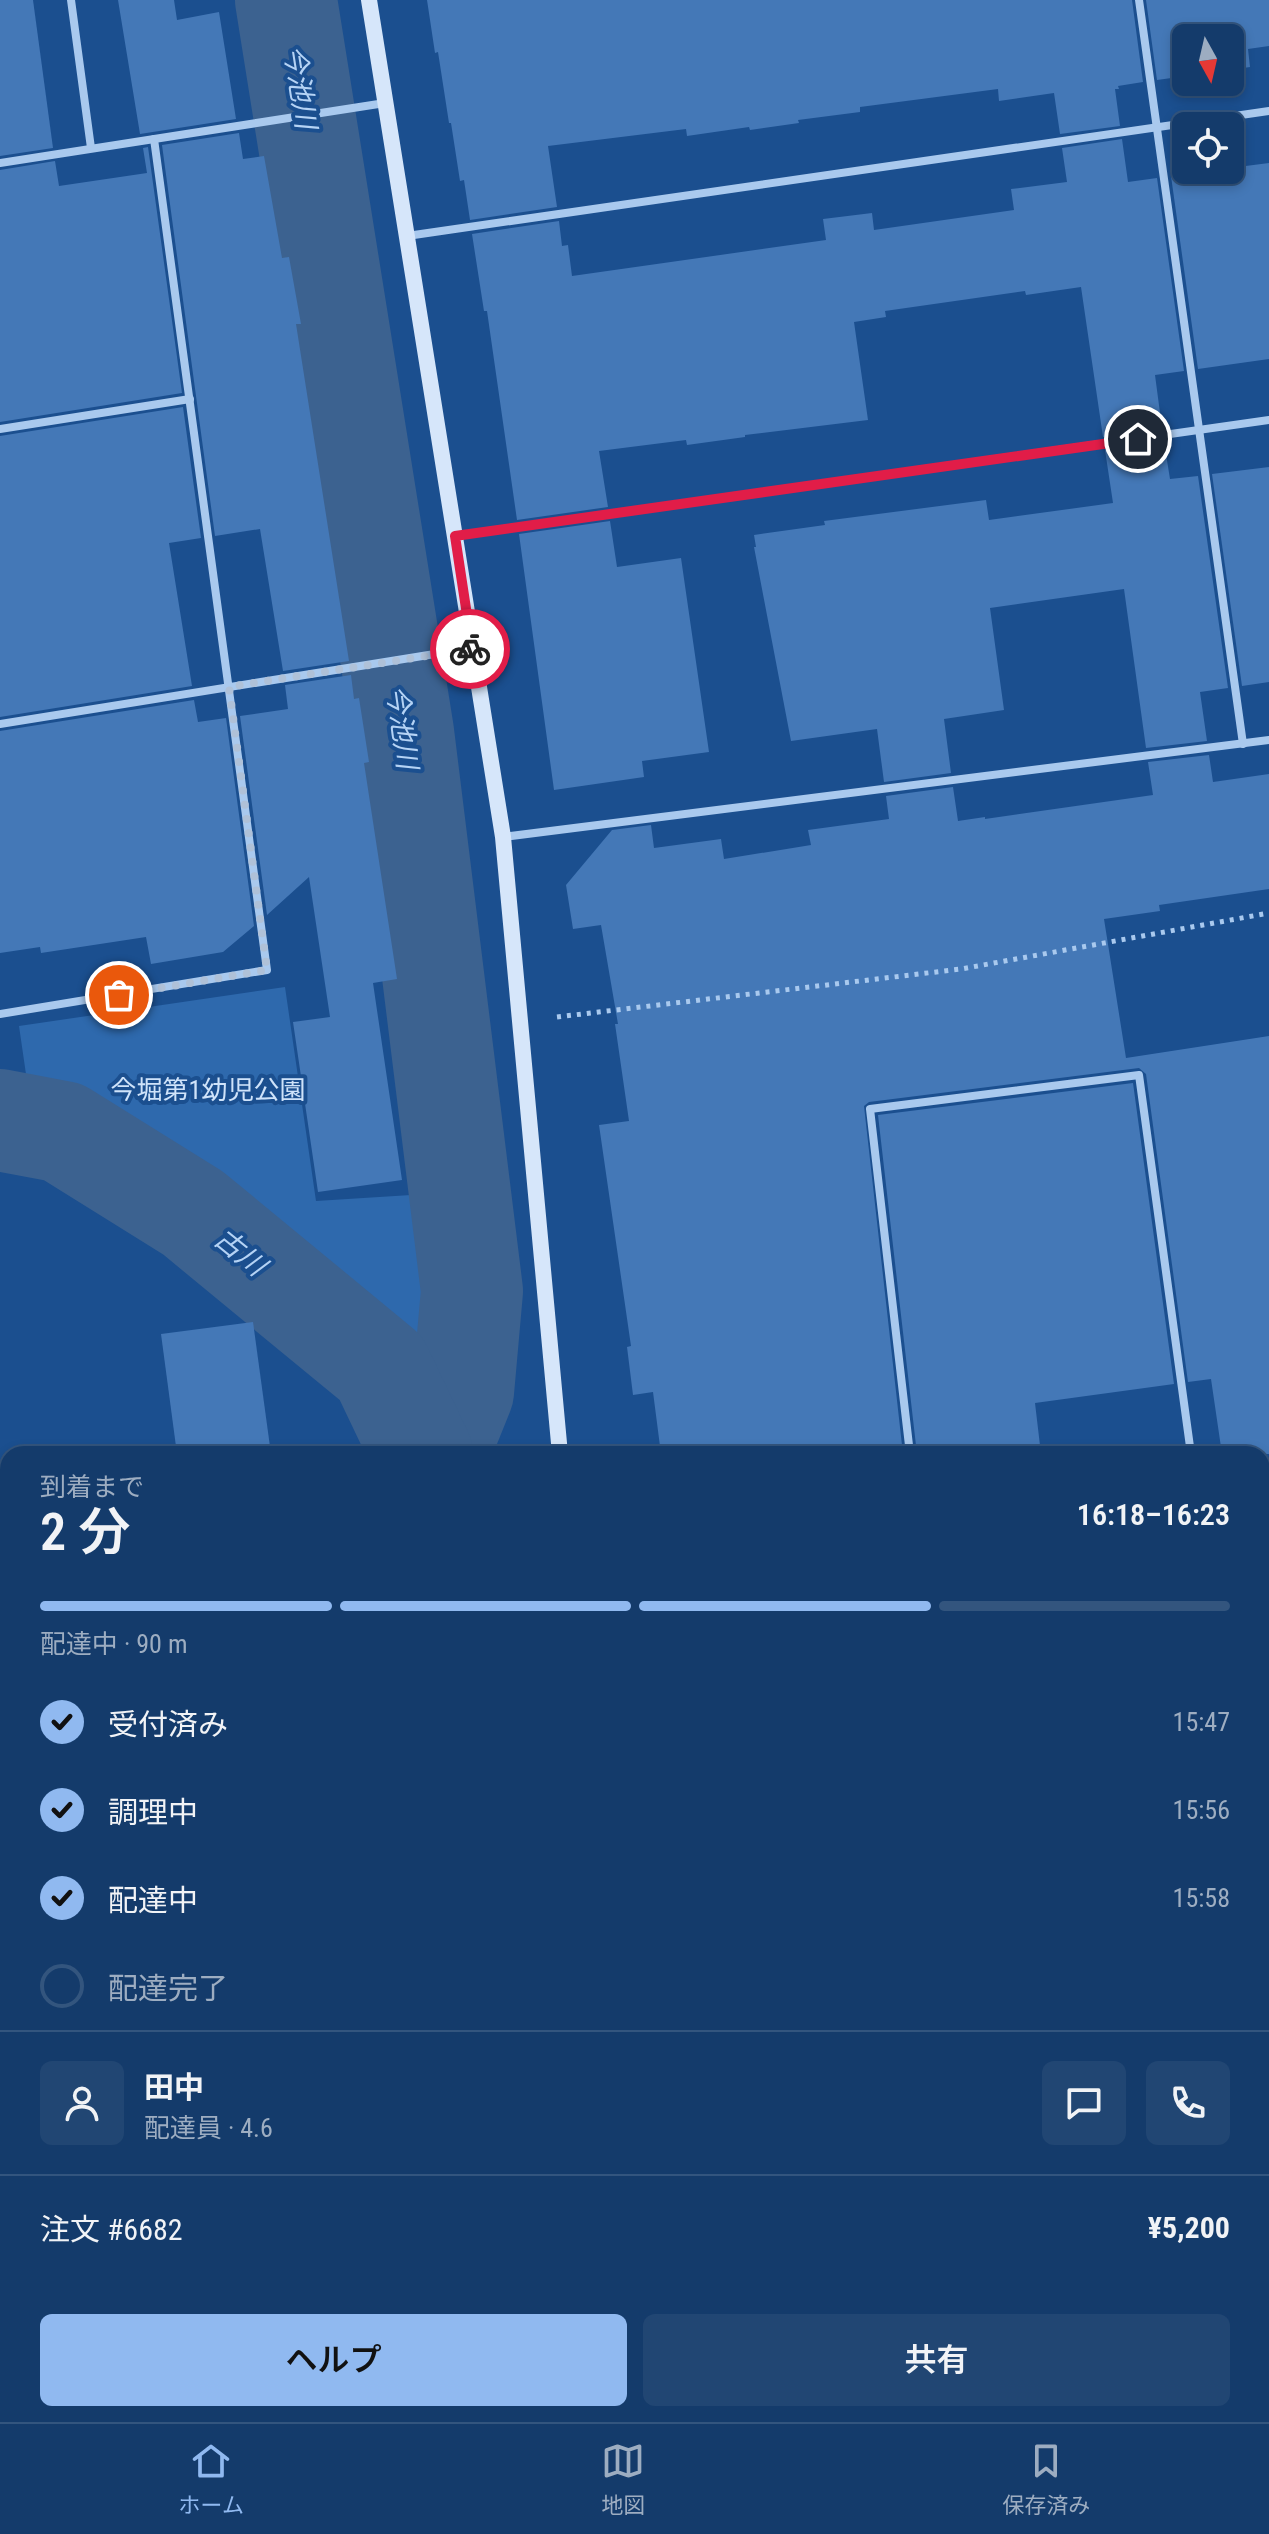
<!DOCTYPE html>
<html lang="ja">
<head>
<meta charset="utf-8">
<style>
  :root { --surface:#143b6b; --page:#214673; --text:#f1f3f6; --muted:#9dadc1; --line:#33557e; --accent:#90b9f0 }
  body { margin:0; font-family:"Roboto Condensed","Noto Sans JP",sans-serif; background:var(--page); color:var(--text); height:100vh; display:flex; flex-direction:column; font-size:30px; white-space:nowrap }
  * { box-sizing:border-box; margin:0 }
  p { font-size:26px; color:var(--muted) }
  .icon { flex:none; width:44px; height:44px; fill:none; stroke:currentColor; stroke-width:2; stroke-linecap:round; stroke-linejoin:round }
  .map { position:relative; flex:1; overflow:hidden }
  .drawer { position:absolute; left:0px; top:1446px; width:1270px; height:976px; display:flex; flex-direction:column; background:var(--surface); border-radius:24px 24px 0 0; box-shadow:0 4px 12px #0003,0 0 0 2px var(--line) }
  .drawer>* { flex:none }
  .needle { width:52px; rotate:172deg }
  .buttons { position:absolute; left:1172px; top:24px; display:grid; gap:16px }
  .buttons a { display:grid; place-items:center; width:72px; height:72px; border-radius:12px; background:var(--surface); box-shadow:0 4px 12px #0003,0 0 0 2px var(--line); font-size:40px }
  .pin { position:absolute; display:grid; place-items:center; width:68px; height:68px; color:#fff; margin:-34px; border:4px solid #fff; border-radius:50%; box-shadow:0 2px 8px #0007 }
  .courier { position:absolute; display:grid; place-items:center; width:80px; height:80px; margin:-40px; border:6px solid #e11d48; border-radius:50%; background:#fff; color:#222; box-shadow:0 2px 10px #0007 }
  .summary em { font-style:normal; font-weight:600 }
  .summary div { display:flex; flex-direction:column-reverse }
  .summary { display:flex; align-items:center; justify-content:space-between; height:136px; padding:0 40px }
  h1 { font-size:52px; font-weight:600; line-height:60px }
  .bar { display:grid; grid-template-columns:repeat(4,1fr); gap:12px 8px; align-content:center; height:96px; padding:0 40px }
  .bar i { height:10px; border-radius:6px; background:var(--line) }
  .bar .active { background:var(--accent) }
  .bar p { grid-column:span 4 }
  .line { display:flex; align-items:center; gap:20px; padding:0 40px; border-top:2px solid var(--line) }
  .line div { flex:1 }
  .round { display:grid; place-items:center; flex:none; width:84px; height:84px; border-radius:12px; background:var(--page) }
  ol { padding:0 40px; list-style:none }
  li { display:flex; align-items:center; gap:24px; height:88px }
  li p { margin-inline-start:auto }
  li .icon { padding:8px; border-radius:50%; background:var(--accent); color:#111; stroke-width:4 }
  li:last-child { color:var(--muted) }
  li i { width:44px; height:44px; border:4px solid var(--line); border-radius:50% }
  .primary-button { display:flex; gap:16px; margin-top:auto; padding:16px 40px }
  .primary-button a { flex:1; height:92px; border-radius:12px; background:var(--accent); color:#111; font-size:32px; font-weight:600; line-height:92px; text-align:center }
  .primary-button a+a { background:var(--page); color:var(--text) }
  .dock { display:flex; justify-content:space-around; align-items:center; height:112px; border-top:2px solid var(--line); background:var(--surface); font-size:22px; color:var(--muted) }
  .dock a { display:grid; justify-items:center; gap:4px }
  .dock .active { color:var(--accent) }
  .map>svg:first-child { display:block }
</style>
</head>
<body>
<div class="map">
<svg width="1269" height="2422" viewBox="0 0 1269 2422">
  <rect width="100%" height="100%" fill="#1b4f8f"/>
  <polygon fill="#2e69ad" points="285,987 316,1201 411,1195 434,1322 420,1340 380,1324 111,1133 29,1095 19,1026"/>
  <g fill="none" stroke-linecap="round" stroke-linejoin="round">
    <polyline stroke="#9cc4f0" stroke-width="18" points="596,2414 597,2422"/>
    <g stroke="#3c6290" stroke-width="102">
      <polyline points="286,0 403,732 472,1291 463,1392 438,1454"/>
      <polyline points="0,1120 63,1132 193,1213 381,1368 422,1454"/>
      <polyline points="1262,1941 1269,1939"/>
    </g>
  </g>
  <g fill="#4478b7">
    <polygon points="0,0 33,0 53,148 0,156"/>
    <polygon points="118,0 174,0 177,20 219,12 236,119 140,134"/>
    <polygon points="427,0 1132,0 1143,82 1118,86 1119,89 1115,89 1120,126 1060,134 1054,93 999,101 998,89 860,107 860,112 798,120 799,123 750,130 749,127 687,136 686,129 548,146 557,207 470,220 464,180 460,181 451,123 449,123 438,52 435,53"/>
    <polygon points="1146,0 1269,0 1269,46 1248,49 1250,67 1230,70 1230,38 1186,38 1186,76 1157,80"/>
    <polygon points="239,133 243,159 264,156 282,258 289,257 301,324 296,324 349,661 283,671 260,529 215,536 162,145"/>
    <polygon points="1122,139 1128,182 1157,178 1184,371 1155,375 1162,428 1103,437 1081,287 1026,295 1025,291 885,311 886,317 854,322 868,420 745,435 745,437 687,445 686,440 599,451 608,507 517,520 487,311 484,311 472,234 559,221 562,246 568,245 572,276 826,240 823,219 872,213 874,230 1014,210 1011,189 1067,182 1062,148"/>
    <polygon points="148,147 182,393 0,422 0,170 55,161 59,186 147,173 143,148"/>
    <polygon points="1269,163 1269,359 1198,369 1171,176 1230,170 1230,168"/>
    <polygon points="183,407 201,538 169,543 192,686 0,717 0,436"/>
    <polygon points="1164,442 1170,479 1198,476 1228,688 1200,692 1207,741 1146,748 1124,589 990,608 1004,710 944,719 951,773 884,782 877,729 791,741 754,547 756,547 754,535 825,525 824,521 986,500 989,520 1113,503 1105,450"/>
    <polygon points="1269,467 1269,682 1242,686 1212,474"/>
    <polygon points="610,521 617,567 681,558 709,752 642,761 644,777 554,790 519,534"/>
    <polygon points="351,675 354,699 359,698 369,762 364,763 397,979 373,983 402,1180 318,1192 293,1022 330,1017 309,877 267,915 240,716 288,709 285,685"/>
    <polygon points="194,700 198,722 226,718 254,926 223,952 151,964 146,937 41,953 40,947 0,953 0,731"/>
    <polygon points="1209,755 1213,782 1269,774 1269,889 1159,905 1160,911 1104,919 1126,1058 1269,1036 1269,1454 1222,1454 1211,1379 1188,1382 1146,1074 1139,1068 869,1102 864,1106 903,1454 661,1454 653,1392 633,1395 627,1347 631,1346 599,1125 629,1121 615,1024 618,1024 601,925 573,929 566,885 612,830 651,825 654,848 721,839 724,859 811,845 808,830 889,819 886,796 953,787 958,821 985,817 985,819 1153,795 1148,762"/>
    <polygon points="1133,1083 1174,1384 1035,1403 1041,1454 917,1454 878,1115"/>
    <polygon points="253,1322 271,1454 177,1454 161,1334"/>
  </g>
  <g fill="none" stroke-linecap="round" stroke-linejoin="round">
    <polyline stroke="#a9c9ee" stroke-width="5" stroke-dasharray="4 6" stroke-linecap="butt" points="557,1017 961,969 1269,913"/>
    <g stroke="#a9c9ee" stroke-width="8">
      <polyline points="71,0 91,148"/>
      <polyline points="1139,0 1243,744"/>
      <polyline points="0,163 385,103"/>
      <polyline points="407,236 1269,111"/>
      <polyline points="0,429 190,399"/>
      <polyline points="455,536 1269,420"/>
      <polyline points="0,724 472,648"/>
      <polyline points="503,837 1269,740"/>
      <polyline points="0,1014 267,970 154,139"/>
      <polyline points="910,1454 870,1109 1139,1075 1191,1454"/>
      <polyline points="1262,2133 1269,2132"/>
      <polyline points="0,2296 8,2295"/>
      <polyline points="1262,2391 1269,2390"/>
      <polyline points="451,2414 452,2422"/>
      <polyline points="1023,2422 1085,2414"/>
    </g>
    <g stroke="#d6e6fa" stroke-width="16">
      <polyline points="369,0 503,837 560,1454"/>
      <polyline points="1262,1798 1269,1797"/>
      <polyline points="0,1986 8,1984"/>
    </g>
  </g>
  <g fill="none" stroke-linecap="round" stroke-linejoin="round">
    <polyline stroke="#afc1d8" stroke-width="8" stroke-dasharray="0 14.4" points="119,995 267,970 229,687 470,649"/>
    <polyline stroke="#e11d48" stroke-width="10" points="470,649 472,648 455,536 1138,439"/>
  </g>
  <g text-anchor="middle" dominant-baseline="central" stroke-width="8" stroke-linejoin="round" paint-order="stroke">
    <g font-size="26" fill="#cfe3fa" stroke="#1b4f8f">
      <text x="208" y="1090">今堀第1幼児公園</text>
    </g>
    <g font-size="28" font-style="italic" fill="#b5d3f5" stroke="#1b4f8f">
      <text transform="translate(300 87) rotate(81)">今池川</text>
      <text transform="translate(402 727) rotate(82)">今池川</text>
      <text transform="translate(240 1252) rotate(39)">古川</text>
    </g>
  </g>
</svg>
<div class="buttons">
<a><svg class="needle" viewBox="-14 -14 28 28"><path d="M0-13l5 13h-10z" fill="#e53935"/><path d="M0 13l5-13h-10z" fill="#9dadc1"/></svg></a>
<a><svg class="icon" aria-label="locate" viewBox="0 0 24 24"><circle cx="12" cy="12" r="6"/><path d="M12 2v4M12 18v4M2 12h4M18 12h4"/></svg></a>
</div>
<div class="pin" style="left:119px;top:995px;background:#ea580c"><svg class="icon" aria-label="bag" viewBox="0 0 24 24"><path d="M5 8h14l-1 12H6zM9 8a3 3 0 0 1 6 0"/></svg></div>
<div class="pin" style="left:1138px;top:439px;background:#1f2937"><svg class="icon" aria-label="home" viewBox="0 0 24 24"><path d="M3 11l9-7 9 7M6 9v11h12V9"/></svg></div>
<div class="courier" style="left:470px;top:649px"><svg class="icon" aria-label="bike" viewBox="0 0 24 24"><circle cx="6" cy="16" r="4"/><circle cx="18" cy="16" r="4"/><path d="M6 16l4-8h5l3 8M10 8l3 8H6M13 5h3"/></svg></div>
<section class="drawer">
<div class="summary"><div><h1>2 分</h1><p>到着まで</p></div><em>16:18–16:23</em></div>
<div class="bar"><i class="active"></i><i class="active"></i><i class="active"></i><i></i><p>配達中 · 90 m</p></div>
<ol>
<li><svg class="icon" aria-label="check" viewBox="0 0 24 24"><path d="M5 12l5 5 9-10"/></svg>受付済み<p>15:47</p></li>
<li><svg class="icon" aria-label="check" viewBox="0 0 24 24"><path d="M5 12l5 5 9-10"/></svg>調理中<p>15:56</p></li>
<li><svg class="icon" aria-label="check" viewBox="0 0 24 24"><path d="M5 12l5 5 9-10"/></svg>配達中<p>15:58</p></li>
<li><i></i>配達完了</li>
</ol>
<div class="line" style="height:144px"><a class="round"><svg class="icon" aria-label="person" viewBox="0 0 24 24"><circle cx="12" cy="8" r="4"/><path d="M4 21q1-7 8-7t8 7"/></svg></a><div><b>田中</b><p>配達員 · 4.6</p></div><a class="round"><svg class="icon" aria-label="chat" viewBox="0 0 24 24"><path d="M4 5h16v11H9l-5 4z"/></svg></a><a class="round"><svg class="icon" aria-label="phone" viewBox="0 0 24 24"><path d="M5 4h4l2 5-3 2q2 4 5 5l2-3 5 2v4C11 20 4 13 5 4z"/></svg></a></div>
<div class="line" style="height:104px"><div>注文 #6682</div><b>¥5,200</b></div>
<div class="primary-button"><a>ヘルプ</a><a>共有</a></div>
</section>
</div>
<nav class="dock">
<a class="active"><svg class="icon" aria-label="home" viewBox="0 0 24 24"><path d="M3 11l9-7 9 7M6 9v11h12V9"/></svg>ホーム</a>
<a><svg class="icon" aria-label="map" viewBox="0 0 24 24"><path d="M3 6l6-2 6 2 6-2v14l-6 2-6-2-6 2zM9 4v14M15 6v14"/></svg>地図</a>
<a><svg class="icon" aria-label="saved" viewBox="0 0 24 24"><path d="M7 4h10v16l-5-4-5 4z"/></svg>保存済み</a>
</nav>
</body>
</html>
